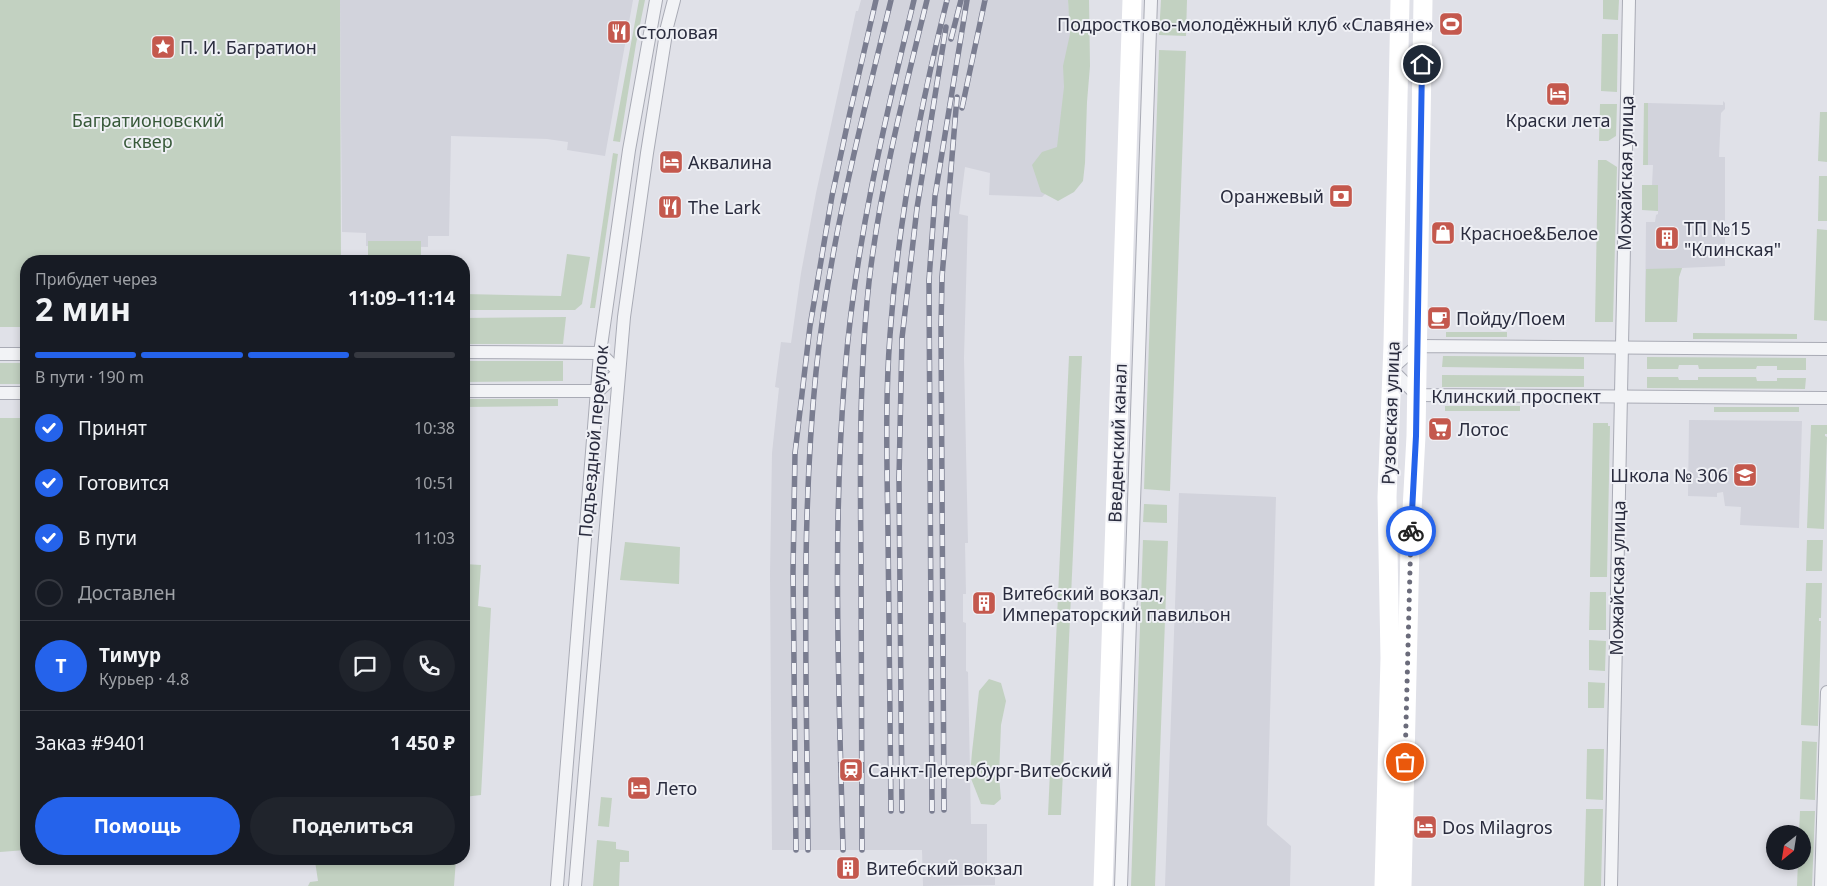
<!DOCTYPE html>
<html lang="ru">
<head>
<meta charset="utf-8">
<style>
  :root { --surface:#171b24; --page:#20242c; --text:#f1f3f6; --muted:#9ea1a6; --line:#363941; --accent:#2563eb }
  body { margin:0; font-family:"Noto Sans",sans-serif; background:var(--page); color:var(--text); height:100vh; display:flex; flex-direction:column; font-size:19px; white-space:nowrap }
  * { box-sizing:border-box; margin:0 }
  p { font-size:16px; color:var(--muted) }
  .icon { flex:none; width:28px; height:28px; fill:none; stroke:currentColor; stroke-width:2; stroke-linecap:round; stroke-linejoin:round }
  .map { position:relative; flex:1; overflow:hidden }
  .side { position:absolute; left:20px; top:255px; width:450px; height:610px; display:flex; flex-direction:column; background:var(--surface); border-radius:20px; box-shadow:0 2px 8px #0003 }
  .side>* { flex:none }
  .needle { width:32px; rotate:210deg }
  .tools { position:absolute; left:1766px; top:825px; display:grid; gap:10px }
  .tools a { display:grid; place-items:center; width:45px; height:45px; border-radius:50%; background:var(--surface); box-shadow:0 2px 8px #0003; font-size:25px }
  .pin { position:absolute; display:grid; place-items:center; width:42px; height:42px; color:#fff; margin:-21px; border:2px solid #fff; border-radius:50%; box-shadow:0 1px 5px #0007 }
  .courier { position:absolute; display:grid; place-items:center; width:50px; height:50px; margin:-25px; border:4px solid #2563eb; border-radius:50%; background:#fff; color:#222; box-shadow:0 1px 6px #0007 }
  .summary em { font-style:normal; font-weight:700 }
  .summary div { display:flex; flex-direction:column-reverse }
  .summary { display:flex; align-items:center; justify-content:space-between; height:85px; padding:0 15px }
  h1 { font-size:32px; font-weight:700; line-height:38px }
  .bar { display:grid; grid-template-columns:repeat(4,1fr); gap:8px 5px; align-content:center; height:60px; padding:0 15px }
  .bar i { height:6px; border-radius:4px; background:var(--line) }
  .bar .active { background:var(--accent) }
  .bar p { grid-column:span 4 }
  .line { display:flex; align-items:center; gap:12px; padding:0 15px; border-top:1px solid var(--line) }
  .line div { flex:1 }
  .round { display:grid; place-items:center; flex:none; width:52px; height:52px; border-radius:26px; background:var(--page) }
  ol { padding:0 15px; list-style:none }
  li { display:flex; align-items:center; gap:15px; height:55px }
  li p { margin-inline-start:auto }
  li .icon { padding:5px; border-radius:50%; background:var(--accent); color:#fff; stroke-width:4 }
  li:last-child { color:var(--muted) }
  li i { width:28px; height:28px; border:2px solid var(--line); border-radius:50% }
  .cta { display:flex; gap:10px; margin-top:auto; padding:10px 15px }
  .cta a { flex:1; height:58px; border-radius:30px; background:var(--accent); color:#fff; font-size:20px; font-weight:700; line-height:58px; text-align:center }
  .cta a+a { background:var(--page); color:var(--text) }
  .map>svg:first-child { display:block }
</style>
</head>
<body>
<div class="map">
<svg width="1827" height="886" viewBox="0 0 1827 886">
  <rect width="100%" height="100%" fill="#e0e1e8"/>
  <g fill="#d2d3dc">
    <polygon points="340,0 633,0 605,156 567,150 568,142 547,139 451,136 449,236 428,236 428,247 366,246 366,233 342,232"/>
    <polygon points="861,0 1068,0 1075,84 1066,175 1042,197 989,195 990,173 965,167 959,214 968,216 964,358 968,543 965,543 966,594 963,594 963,622 966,623 966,671 968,672 971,824 987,824 987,871 990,871 990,876 995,876 995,885 923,886 922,850 772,850 770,575 772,453 779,388 775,387 781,342 791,343 801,273 816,193 856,11 858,11"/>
    <polygon points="1723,101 1725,103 1725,109 1721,113 1719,157 1725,157 1725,266 1682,268 1679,277 1677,322 1645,322 1646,222 1655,222 1656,215 1658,214 1658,185 1652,185 1653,165 1648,165 1648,103 1723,105"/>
    <polygon points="1689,420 1802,421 1799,528 1740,525 1741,507 1725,506 1723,492 1717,493 1717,497 1688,496"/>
    <polygon points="1179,493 1276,497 1267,825 1291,846 1290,886 1165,886"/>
  </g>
  <g fill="#c2d1c1">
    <polygon points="0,0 340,0 341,261 26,261 26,327 0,327"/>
    <polygon points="639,0 645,0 636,44 620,142 613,141"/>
    <polygon points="1068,0 1089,0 1090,66 1087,102 1085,163 1083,181 1074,192 1058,201 1041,192 1032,165 1042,152 1057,147 1064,87 1063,66 1070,34"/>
    <polygon points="1161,0 1187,0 1186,36 1159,35"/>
    <polygon points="1603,0 1619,0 1618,20 1603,19"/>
    <polygon points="1602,34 1618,34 1617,92 1601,91"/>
    <polygon points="1159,50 1186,51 1170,491 1144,489"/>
    <polygon points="1644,103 1648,103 1648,165 1643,165"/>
    <polygon points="1600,104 1617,104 1616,136 1608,141 1599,141"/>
    <polygon points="1820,112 1827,112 1827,162 1818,161"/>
    <polygon points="613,153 618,154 595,308 590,308"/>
    <polygon points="1598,160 1606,160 1617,167 1613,322 1595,322"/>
    <polygon points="1819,176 1827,176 1827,221 1818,221"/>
    <polygon points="1642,185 1658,185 1658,211 1642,210"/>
    <polygon points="1817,229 1827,230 1827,321 1814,320"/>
    <rect x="368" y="241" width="53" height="20"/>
    <polygon points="567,254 590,257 582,304 575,310 464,310 464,294 561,296"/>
    <polygon points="1682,268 1679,277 1677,322 1645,322 1646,269"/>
    <polygon points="566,317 563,344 464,344 464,318"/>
    <rect x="1446" y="332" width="61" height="5"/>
    <polygon points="1693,333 1797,334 1797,339 1693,339"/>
    <polygon points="1069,356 1082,356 1061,815 1048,815"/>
    <polygon points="1443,356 1584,357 1584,369 1442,367"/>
    <polygon points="1647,357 1806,358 1806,370 1777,370 1777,366 1757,366 1756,369 1699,369 1698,365 1679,365 1678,369 1647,369"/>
    <polygon points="464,361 563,361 563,381 464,382"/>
    <rect x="0" y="363" width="26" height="21"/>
    <polygon points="1442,375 1584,376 1584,387 1442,387"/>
    <polygon points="1647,377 1678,377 1679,380 1698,380 1698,377 1756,377 1757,381 1777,381 1777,378 1806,378 1805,389 1647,388"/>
    <polygon points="464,399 558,399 558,406 464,407"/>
    <rect x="1445" y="406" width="75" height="5"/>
    <rect x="1714" y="407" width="85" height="5"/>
    <polygon points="0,418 26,418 26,850 0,852"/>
    <polygon points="1593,423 1608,423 1608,426 1610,426 1607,577 1590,577"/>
    <polygon points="1811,425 1827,425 1827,434 1825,434 1825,436 1827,437 1824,529 1807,528"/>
    <polygon points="1144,504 1167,505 1167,523 1143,522"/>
    <polygon points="1143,540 1168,541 1155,886 1131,886"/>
    <polygon points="1807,540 1823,540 1822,571 1806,571"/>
    <polygon points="625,542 680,547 679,584 620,580"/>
    <polygon points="464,564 481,565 478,606 491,608 481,795 464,797"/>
    <polygon points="1806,583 1822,583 1821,618 1819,618 1819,621 1821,621 1818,726 1801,725"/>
    <polygon points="1590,592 1606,592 1606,630 1589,630"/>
    <polygon points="1589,640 1606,641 1605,671 1589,670"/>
    <polygon points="989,679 1001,683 1006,701 1001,725 999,776 1001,799 994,805 981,804 970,776 972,752 979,691"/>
    <polygon points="1588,682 1605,683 1604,708 1588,708"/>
    <polygon points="1802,741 1817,742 1815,800 1800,799"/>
    <polygon points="1587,749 1604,749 1603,800 1586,799"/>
    <polygon points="601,797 612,798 609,827 598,826"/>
    <polygon points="1586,809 1603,809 1601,886 1584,886"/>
    <polygon points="1800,811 1815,811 1812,886 1797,886 1798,861 1802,861 1802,834 1799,834"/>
    <polygon points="597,840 616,842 616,849 629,851 629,862 620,862 619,886 593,886"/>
    <polygon points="330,859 456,859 454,886 308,886 310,882 318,881 315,861"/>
  </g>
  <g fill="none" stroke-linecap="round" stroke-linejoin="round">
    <defs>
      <g id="street">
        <polyline points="1827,349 1417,346 1391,369 1417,395 1827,398"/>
        <polyline points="464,352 600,353 619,372"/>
        <polyline points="0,354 26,354"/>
        <polyline points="464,391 598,391 619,372"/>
        <polyline points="0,393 26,393"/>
        <polyline points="557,886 600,353 629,150 656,0"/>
        <polyline points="575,886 624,317 647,153 667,27 674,0"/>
        <polyline points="1121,886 1151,0"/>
        <polyline points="1611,886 1629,0"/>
        <polyline points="1821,886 1827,692"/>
      </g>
    </defs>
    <use href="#street" stroke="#a9abb5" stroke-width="14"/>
    <use href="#street" stroke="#f2f3f6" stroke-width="12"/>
    <g stroke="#fff" stroke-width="19">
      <polyline points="1103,886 1132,0"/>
      <polyline points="1384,886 1390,658 1387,497 1393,345 1400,0"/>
      <polyline points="1402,886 1410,547 1416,436 1423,0"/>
    </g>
    <defs>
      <g id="rail">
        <polyline points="951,39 961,0"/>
        <polyline points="962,108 985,0"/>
        <polyline points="944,810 941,328 942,277 957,97"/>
        <path d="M 891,811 C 890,718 889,625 888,532 C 887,467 885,401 890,335 C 898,221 919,111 947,0"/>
        <polyline points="902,811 899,478 902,338 917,208 946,27"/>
        <polyline points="932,811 929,280 935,196 967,0"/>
        <polyline points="796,850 793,572 795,453 810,326 832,196 850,112 876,0"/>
        <path d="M 808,850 C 807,690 800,530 816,372 C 829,245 861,123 891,0"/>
        <path d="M 843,850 C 839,691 832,531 845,372 C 855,246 884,123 914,0"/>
        <path d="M 862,850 C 862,754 861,658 861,562 C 860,469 859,375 869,282 C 880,187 904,93 927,0"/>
      </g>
    </defs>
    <use href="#rail" stroke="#7a7d90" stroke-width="5.5"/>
    <use href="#rail" stroke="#eff0f5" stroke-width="4" stroke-dasharray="11" stroke-linecap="butt"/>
  </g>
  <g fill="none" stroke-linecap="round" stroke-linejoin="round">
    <polyline stroke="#6a6b7a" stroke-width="5" stroke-dasharray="0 9" points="1405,762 1411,531"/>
    <polyline stroke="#2563eb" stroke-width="6" points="1411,531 1416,436 1422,64"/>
  </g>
  <defs>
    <symbol id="stadium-square" viewBox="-11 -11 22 22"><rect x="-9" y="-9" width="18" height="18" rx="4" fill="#c4584d" stroke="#eff0f5"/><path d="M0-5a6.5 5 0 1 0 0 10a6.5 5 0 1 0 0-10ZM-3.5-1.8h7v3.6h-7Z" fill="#fff"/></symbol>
    <symbol id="restaurant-square" viewBox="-11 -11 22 22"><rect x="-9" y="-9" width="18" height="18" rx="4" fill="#c4584d" stroke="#eff0f5"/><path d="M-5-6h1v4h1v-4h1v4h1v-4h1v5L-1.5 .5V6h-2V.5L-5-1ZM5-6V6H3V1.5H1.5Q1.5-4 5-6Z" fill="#fff"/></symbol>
    <symbol id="sight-square" viewBox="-11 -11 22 22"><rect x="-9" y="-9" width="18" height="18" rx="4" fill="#c4584d" stroke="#eff0f5"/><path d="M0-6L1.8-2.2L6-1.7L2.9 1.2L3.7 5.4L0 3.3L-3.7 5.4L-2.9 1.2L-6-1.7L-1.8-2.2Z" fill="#fff"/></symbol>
    <symbol id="hotel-square" viewBox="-11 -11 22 22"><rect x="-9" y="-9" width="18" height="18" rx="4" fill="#c4584d" stroke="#eff0f5"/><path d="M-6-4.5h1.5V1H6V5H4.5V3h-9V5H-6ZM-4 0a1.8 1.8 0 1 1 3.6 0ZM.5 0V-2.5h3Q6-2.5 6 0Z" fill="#fff"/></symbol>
    <symbol id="bank-square" viewBox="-11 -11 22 22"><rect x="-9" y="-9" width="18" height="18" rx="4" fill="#c4584d" stroke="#eff0f5"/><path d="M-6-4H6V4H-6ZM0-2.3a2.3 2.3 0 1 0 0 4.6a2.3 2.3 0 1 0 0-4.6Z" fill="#fff"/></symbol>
    <symbol id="shop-square" viewBox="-11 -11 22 22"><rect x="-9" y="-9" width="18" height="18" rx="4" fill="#c4584d" stroke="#eff0f5"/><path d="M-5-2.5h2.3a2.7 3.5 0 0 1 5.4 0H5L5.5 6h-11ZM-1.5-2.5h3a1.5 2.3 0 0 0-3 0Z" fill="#fff"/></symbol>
    <symbol id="building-square" viewBox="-11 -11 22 22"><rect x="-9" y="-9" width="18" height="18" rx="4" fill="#c4584d" stroke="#eff0f5"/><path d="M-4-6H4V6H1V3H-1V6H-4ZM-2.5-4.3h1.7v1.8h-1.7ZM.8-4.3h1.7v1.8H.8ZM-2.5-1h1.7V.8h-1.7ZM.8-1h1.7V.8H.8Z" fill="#fff"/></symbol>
    <symbol id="cafe-square" viewBox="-11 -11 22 22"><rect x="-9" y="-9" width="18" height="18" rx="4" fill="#c4584d" stroke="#eff0f5"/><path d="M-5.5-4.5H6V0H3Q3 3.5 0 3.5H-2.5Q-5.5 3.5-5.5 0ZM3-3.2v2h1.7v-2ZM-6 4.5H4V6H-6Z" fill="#fff"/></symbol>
    <symbol id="supermarket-square" viewBox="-11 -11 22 22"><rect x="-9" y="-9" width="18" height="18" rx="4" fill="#c4584d" stroke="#eff0f5"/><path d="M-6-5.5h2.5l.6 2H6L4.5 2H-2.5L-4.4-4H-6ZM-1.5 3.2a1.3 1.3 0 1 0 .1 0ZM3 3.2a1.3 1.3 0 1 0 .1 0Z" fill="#fff"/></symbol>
    <symbol id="school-square" viewBox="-11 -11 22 22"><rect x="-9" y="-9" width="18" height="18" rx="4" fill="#c4584d" stroke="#eff0f5"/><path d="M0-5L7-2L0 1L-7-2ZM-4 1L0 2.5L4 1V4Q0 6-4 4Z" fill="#fff"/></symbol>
    <symbol id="station-square" viewBox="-11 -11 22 22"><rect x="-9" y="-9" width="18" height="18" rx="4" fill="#c4584d" stroke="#eff0f5"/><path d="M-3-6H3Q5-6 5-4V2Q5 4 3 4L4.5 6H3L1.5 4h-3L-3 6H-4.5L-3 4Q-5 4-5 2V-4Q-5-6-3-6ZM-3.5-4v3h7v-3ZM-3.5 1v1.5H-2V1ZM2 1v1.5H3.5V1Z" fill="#fff"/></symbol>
  </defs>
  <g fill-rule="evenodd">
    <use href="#stadium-square" x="1437" y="10" width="28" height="28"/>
    <use href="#restaurant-square" x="605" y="18" width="28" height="28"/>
    <use href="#sight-square" x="149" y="33" width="28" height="28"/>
    <use href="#hotel-square" x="1544" y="80" width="28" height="28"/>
    <use href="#hotel-square" x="657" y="148" width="28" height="28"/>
    <use href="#bank-square" x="1327" y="182" width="28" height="28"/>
    <use href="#restaurant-square" x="656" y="193" width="28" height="28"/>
    <use href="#shop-square" x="1429" y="219" width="28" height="28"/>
    <use href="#building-square" x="1653" y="224" width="28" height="28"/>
    <use href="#cafe-square" x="1425" y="304" width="28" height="28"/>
    <use href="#supermarket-square" x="1426" y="415" width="28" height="28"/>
    <use href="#school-square" x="1731" y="461" width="28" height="28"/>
    <use href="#building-square" x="970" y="589" width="28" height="28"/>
    <use href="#station-square" x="837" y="756" width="28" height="28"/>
    <use href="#hotel-square" x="625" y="774" width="28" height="28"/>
    <use href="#hotel-square" x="1411" y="813" width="28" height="28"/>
    <use href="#building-square" x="834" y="854" width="28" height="28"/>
  </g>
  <g text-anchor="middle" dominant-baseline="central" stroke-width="4" stroke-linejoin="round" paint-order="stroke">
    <g font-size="18" fill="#2a2c3e" stroke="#eff0f5" text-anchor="start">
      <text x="1434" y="24" text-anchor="end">Подростково-молодёжный клуб «Славяне»</text>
      <text x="636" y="32">Столовая</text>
      <text x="180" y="47">П. И. Багратион</text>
      <text x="1558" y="120" text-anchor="middle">Краски лета</text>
      <text x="688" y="162">Аквалина</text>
      <text x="1324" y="196" text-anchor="end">Оранжевый</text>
      <text x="688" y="207">The Lark</text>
      <text x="1684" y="228">ТП №15<tspan x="1684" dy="21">"Клинская"</tspan></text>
      <text x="1460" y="233">Красное&amp;Белое</text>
      <text x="1456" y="318">Пойду/Поем</text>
      <text x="1458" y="429">Лотос</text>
      <text x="1728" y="475" text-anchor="end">Школа № 306</text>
      <text x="1002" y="593">Витебский вокзал,<tspan x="1002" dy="21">Императорский павильон</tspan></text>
      <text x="868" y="770">Санкт-Петербург-Витебский</text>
      <text x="656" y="788">Лето</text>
      <text x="1442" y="827">Dos Milagros</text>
      <text x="866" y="868">Витебский вокзал</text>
    </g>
    <g font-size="18" fill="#38593a" stroke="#eff0f5">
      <text x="148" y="120">Багратионовский<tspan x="148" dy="21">сквер</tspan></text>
    </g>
    <g font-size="18" fill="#2a2c3e" stroke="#eff0f5">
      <text transform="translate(1625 173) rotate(-89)">Можайская улица</text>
      <text x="1516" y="396">Клинский проспект</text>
      <text transform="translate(1390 413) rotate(-88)">Рузовская улица</text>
      <text transform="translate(593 441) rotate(-85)">Подъездной переулок</text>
      <text transform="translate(1117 443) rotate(-88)">Введенский канал</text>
      <text transform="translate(1617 578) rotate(-89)">Можайская улица</text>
    </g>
  </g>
</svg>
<div class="tools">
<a><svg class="needle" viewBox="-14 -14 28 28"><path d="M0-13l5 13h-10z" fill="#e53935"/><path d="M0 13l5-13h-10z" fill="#9ea1a6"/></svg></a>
</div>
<div class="pin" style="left:1405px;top:762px;background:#ea580c"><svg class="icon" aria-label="bag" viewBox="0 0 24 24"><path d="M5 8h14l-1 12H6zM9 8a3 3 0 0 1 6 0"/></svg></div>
<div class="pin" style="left:1422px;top:64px;background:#1f2937"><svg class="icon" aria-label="home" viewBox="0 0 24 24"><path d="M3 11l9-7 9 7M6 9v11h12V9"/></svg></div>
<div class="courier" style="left:1411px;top:531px"><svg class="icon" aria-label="bike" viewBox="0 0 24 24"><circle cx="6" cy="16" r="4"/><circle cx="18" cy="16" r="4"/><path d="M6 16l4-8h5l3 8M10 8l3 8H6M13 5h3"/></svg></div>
<section class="side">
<div class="summary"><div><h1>2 мин</h1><p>Прибудет через</p></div><em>11:09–11:14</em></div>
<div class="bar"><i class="active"></i><i class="active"></i><i class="active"></i><i></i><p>В пути · 190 m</p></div>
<ol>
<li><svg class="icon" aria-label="check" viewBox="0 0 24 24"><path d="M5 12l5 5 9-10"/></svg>Принят<p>10:38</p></li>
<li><svg class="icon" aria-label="check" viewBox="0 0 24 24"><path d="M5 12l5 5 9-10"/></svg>Готовится<p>10:51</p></li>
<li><svg class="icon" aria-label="check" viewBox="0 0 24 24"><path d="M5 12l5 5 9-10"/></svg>В пути<p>11:03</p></li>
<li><i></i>Доставлен</li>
</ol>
<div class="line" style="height:90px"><b class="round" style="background:var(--accent);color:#fff">Т</b><div><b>Тимур</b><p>Курьер · 4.8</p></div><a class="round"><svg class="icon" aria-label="chat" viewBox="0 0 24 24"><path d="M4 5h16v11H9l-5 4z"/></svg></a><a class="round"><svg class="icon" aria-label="phone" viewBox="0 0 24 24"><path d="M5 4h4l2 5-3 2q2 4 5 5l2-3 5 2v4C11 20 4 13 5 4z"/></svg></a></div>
<div class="line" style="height:65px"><div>Заказ #9401</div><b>1 450 ₽</b></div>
<div class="cta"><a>Помощь</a><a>Поделиться</a></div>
</section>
</div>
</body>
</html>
